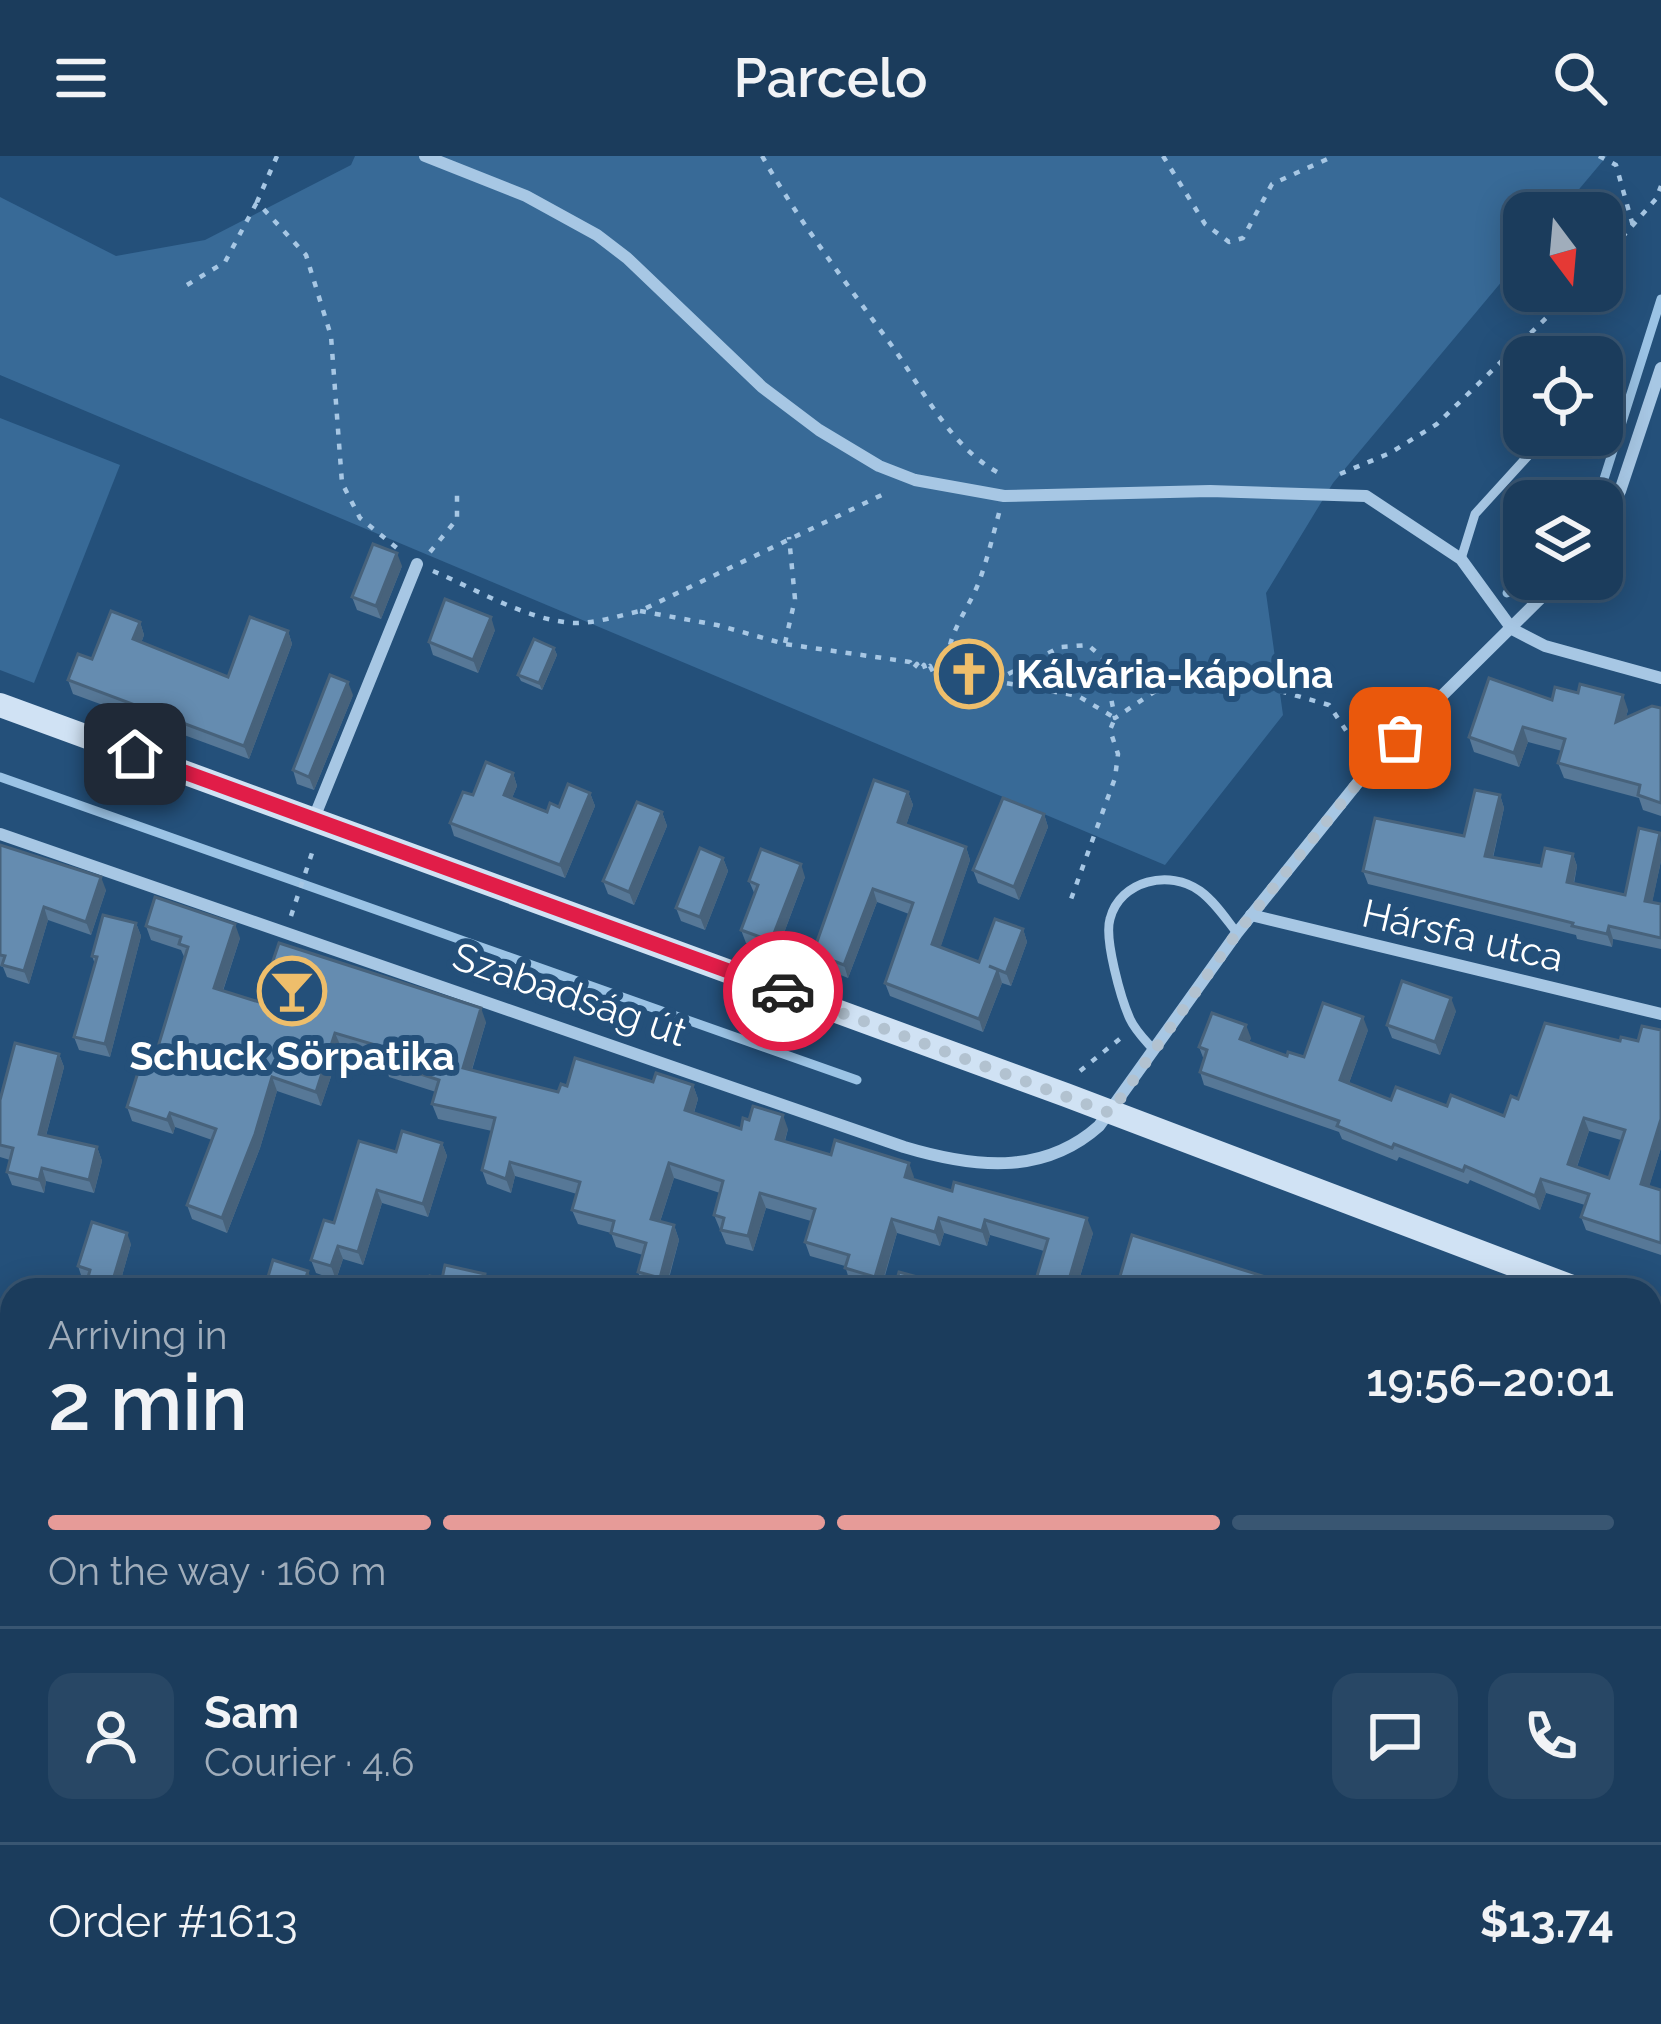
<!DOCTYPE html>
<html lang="en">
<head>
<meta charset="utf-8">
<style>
  :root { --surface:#1b3c5c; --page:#284765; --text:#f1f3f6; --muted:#a0adbb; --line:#395672; --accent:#e69b98 }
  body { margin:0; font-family:Raleway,sans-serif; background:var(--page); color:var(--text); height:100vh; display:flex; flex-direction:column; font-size:45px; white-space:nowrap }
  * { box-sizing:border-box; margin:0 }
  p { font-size:39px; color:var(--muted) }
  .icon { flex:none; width:66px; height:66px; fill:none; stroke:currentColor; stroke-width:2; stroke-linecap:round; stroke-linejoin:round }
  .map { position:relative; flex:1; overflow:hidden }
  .sheet { position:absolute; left:0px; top:1122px; width:1662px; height:747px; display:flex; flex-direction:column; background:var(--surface); border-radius:36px 36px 0 0; box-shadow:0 6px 30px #0003,0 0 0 3px var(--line) }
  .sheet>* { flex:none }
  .needle { width:78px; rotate:164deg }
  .buttons { position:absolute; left:1503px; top:36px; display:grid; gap:24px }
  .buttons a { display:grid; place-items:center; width:120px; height:120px; border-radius:24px; background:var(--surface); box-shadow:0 6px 30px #0003,0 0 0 3px var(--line); font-size:60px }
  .pin { position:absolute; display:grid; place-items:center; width:102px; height:102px; color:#fff; margin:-51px; border-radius:24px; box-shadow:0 6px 18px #0006 }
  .courier { position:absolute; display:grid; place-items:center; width:120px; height:120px; margin:-60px; border:9px solid #e11d48; border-radius:50%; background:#fff; color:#222; box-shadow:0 3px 15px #0007 }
  .head em { font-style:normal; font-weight:600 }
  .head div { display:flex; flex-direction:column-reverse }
  .head { display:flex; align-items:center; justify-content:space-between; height:204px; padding:0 48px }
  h1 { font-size:78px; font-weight:600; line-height:90px }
  .bar { display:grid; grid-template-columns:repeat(4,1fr); gap:18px 12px; align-content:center; height:144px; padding:0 48px }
  .bar i { height:15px; border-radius:9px; background:var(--line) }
  .bar .selected { background:var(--accent) }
  .bar p { grid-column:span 4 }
  .line { display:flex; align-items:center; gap:30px; padding:0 48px; border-top:3px solid var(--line) }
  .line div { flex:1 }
  .round { display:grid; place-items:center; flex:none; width:126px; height:126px; border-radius:24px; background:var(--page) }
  header { display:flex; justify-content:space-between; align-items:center; height:156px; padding:0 48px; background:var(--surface); font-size:54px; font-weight:600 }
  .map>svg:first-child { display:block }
</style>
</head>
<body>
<header><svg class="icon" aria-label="menu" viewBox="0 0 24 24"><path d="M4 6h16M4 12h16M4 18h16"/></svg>Parcelo<svg class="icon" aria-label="search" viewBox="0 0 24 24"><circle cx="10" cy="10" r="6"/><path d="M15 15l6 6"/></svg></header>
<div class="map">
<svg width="1661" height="1868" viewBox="0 0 1661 1868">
  <rect width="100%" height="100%" fill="#24507a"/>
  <g fill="#386a97">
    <polygon points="355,0 1607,0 1559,57 1524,57 1524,99 1333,327 1266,437 1283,559 1165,709 0,219 0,41 116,100 205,84 351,9"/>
    <polygon points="0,262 120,309 34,527 0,514"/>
  </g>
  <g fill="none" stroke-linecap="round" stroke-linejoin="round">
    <g stroke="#9bc3e5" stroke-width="9">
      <polyline points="1597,345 1661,143"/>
      <polyline points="1507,437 1524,422"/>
      <polyline points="0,621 857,924"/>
    </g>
    <g stroke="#a7c7e4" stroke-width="4.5" stroke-dasharray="6 9" stroke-linecap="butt">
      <polyline points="277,0 257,46 306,99 331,180 342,327 360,362 403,397"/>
      <path d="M 762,0 C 800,67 847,128 892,190 C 922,232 950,290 997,316"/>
      <polyline points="1163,0 1205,68 1229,86 1243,82 1272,28 1334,0"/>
      <polyline points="1599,0 1616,9 1633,70"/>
      <polyline points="1602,104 1656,43 1661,30"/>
      <polyline points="187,129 225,106 257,46"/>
      <polyline points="1340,318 1390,297 1437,268 1574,135"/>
      <path d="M 999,357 C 993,379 988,401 980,423 C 968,458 934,490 954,531 L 978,534 L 995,525 L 1078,540 L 1115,562 L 1110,574 L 1118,598 L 1115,622 L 1070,746"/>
      <polyline points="430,396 457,363 457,338"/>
      <path d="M 433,415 C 476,433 528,465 575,467 C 597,467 618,460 640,455 L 888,336"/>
      <polyline points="640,455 717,469 785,488 910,506 913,513 917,508 920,514 924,509 926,515 930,510 933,516 937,511 940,517 944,512 947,516"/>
      <polyline points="785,487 795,443 789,381"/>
      <polyline points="995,525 1060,491 1088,489 1103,502 1115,562 1169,526 1197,523 1280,535 1329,549 1361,597"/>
      <polyline points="291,760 314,691"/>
      <polyline points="1080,915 1122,881"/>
    </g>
    <g stroke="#a7c7e4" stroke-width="9">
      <polyline points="1461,403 1475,358 1547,279"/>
      <path d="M 1152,892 C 1144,883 1135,874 1130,863 C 1121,843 1104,783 1110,763 C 1120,724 1170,713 1200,735 C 1215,746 1226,763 1237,777"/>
    </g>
    <g stroke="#a7c7e4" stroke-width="12">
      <polyline points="425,0 526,40 597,79 627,102 762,231 819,274 879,310 915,324 1004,340 1210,335 1366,340 1461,403 1512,473 1545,490 1661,522"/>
      <polyline points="1602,370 1620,335 1661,212"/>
      <polyline points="314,662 417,408"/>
      <path d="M 0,678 L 904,991 C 971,1011 1042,1021 1099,970 L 1237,777 L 1372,609 L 1560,423"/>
      <polyline points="1251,759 1661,858"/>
      <polyline points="0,1667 12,1670"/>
      <polyline points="1094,1857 1116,1868"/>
    </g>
    <g stroke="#d0e2f4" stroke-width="24">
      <polyline points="0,549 1066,939 1580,1134"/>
      <polyline points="1650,1161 1661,1165"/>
    </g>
  </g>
  <g fill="#577897" fill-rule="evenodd">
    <polygon points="402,410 381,463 357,454 352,441"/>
    <polygon points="140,466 144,479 141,487 228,521 288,475 292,488 249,603 73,538 68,524"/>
    <polygon points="495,474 478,517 433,499 429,486"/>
    <polygon points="554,492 557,499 542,534 521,525 518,519"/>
    <polygon points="353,539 314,634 297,628 293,614"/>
    <polygon points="1552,544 1628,554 1626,561 1661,552 1661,660 1643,654 1639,642 1564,622 1558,607 1562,595 1528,586 1519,611 1474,596 1469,581"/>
    <polygon points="513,617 517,630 512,642 547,656 590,637 595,650 565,722 454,680 450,667 473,639"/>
    <polygon points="908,636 913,649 906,669 966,691 970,704 940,792 979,806 1023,773 1027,786 1011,830 1002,827 983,876 890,840 885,827 909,758 877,746 848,822 818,810 813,797"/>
    <polygon points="1500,639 1504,652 1493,702 1541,710 1573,698 1577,710 1574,728 1625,739 1660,677 1661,705 1652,746 1661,748 1661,793 1613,783 1612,791 1577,783 1576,779 1368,728 1363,715 1464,680"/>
    <polygon points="662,656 667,670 634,749 608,738 603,725"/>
    <polygon points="1044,658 1048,671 1019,744 978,727 973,714"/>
    <polygon points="0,689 106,734 91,779 48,764 29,828 7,821 3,811 0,810"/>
    <polygon points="723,702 728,715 705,774 681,765 676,752"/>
    <polygon points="805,721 776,798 746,787 741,774 755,739 749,725"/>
    <polygon points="136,767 141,780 110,901 79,894 74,881 95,808 92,800"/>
    <polygon points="146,770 240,782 223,835 259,846 486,866 472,914 558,936 567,930 653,926 693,929 698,943 694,957 741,973 788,973 785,985 831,999 909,1007 913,1023 1093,1077 1076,1134 1035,1134 1034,1130 1044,1095 990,1079 987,1090 944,1077 940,1090 897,1077 881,1134 875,1134 850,1126 845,1110 810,1100 805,1086 811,1065 766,1052 753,1095 726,1088 714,1059 720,1037 674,1022 660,1066 674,1069 679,1084 666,1134 644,1131 638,1116 643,1099 616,1091 611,1077 578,1068 572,1054 577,1038 515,1020 511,1037 487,1028 482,1014 492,975 438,963 432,948 436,936 389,921 385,905 341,891 321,950 277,935 260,992 227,1077 192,1063 187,1049 212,984 175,971 173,978 132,965 127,951 158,891 185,803 181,794 151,784"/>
    <polygon points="1456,855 1440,899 1392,882 1387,869"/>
    <path d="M 1368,874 L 1349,927 L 1391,944 L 1447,950 L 1504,960 L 1518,943 L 1620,885 L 1638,885 L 1661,874 L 1661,992 L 1649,1030 L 1661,1034 L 1661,1099 L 1586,1074 L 1581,1061 L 1585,1049 L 1546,1037 L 1540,1054 L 1470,1024 L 1468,1028 L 1399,1001 L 1397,1005 L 1342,983 L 1339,976 L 1204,929 L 1200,916 L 1204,904 L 1199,891 L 1251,882 L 1249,886 L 1287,900 L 1304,901 ZM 1589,975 L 1621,984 L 1609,1022 L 1577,1011 Z"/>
    <polygon points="59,898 64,911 46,980 97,991 102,1005 94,1037 46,1025 44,1037 12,1029 7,1016 10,1004 0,1001 0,944"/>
    <polygon points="442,987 447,1000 428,1061 382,1047 363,1109 343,1103 336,1124 316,1117 311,1104 396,996"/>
    <polygon points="131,1088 118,1134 85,1134 87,1124 82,1122 78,1110"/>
    <polygon points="0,1445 12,1448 12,1540 0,1538"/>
    <polygon points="0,1719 12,1722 12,1772 0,1769"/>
    <polygon points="346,1857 401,1857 398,1868 370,1868 347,1862"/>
    <polygon points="435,1857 539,1857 536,1868 439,1868"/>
  </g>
  <g fill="#47627b">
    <polygon points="397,397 402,410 381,463 376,450"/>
    <polygon points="491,461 495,474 478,517 473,504"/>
    <polygon points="140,466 144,479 138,496 133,483"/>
    <polygon points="288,475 292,488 249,603 244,590"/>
    <polygon points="554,492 557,499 542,534 539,527"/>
    <polygon points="348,526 353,539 314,634 309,621"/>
    <polygon points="1623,539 1628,554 1621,580 1616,566"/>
    <polygon points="1523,571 1528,586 1519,611 1514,597"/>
    <polygon points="513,617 517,630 508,652 504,639"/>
    <polygon points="908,636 913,649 903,679 898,666"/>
    <polygon points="590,637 595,650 565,722 560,709"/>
    <polygon points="1500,639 1504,652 1490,713 1485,700"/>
    <polygon points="662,656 667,670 634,749 629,736"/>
    <polygon points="1044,658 1048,671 1019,744 1014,731"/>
    <polygon points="1660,677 1661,705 1650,757 1645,745"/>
    <polygon points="966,691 970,704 937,802 932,788"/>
    <polygon points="1573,698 1577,710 1571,739 1567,726"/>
    <polygon points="723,702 728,715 705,774 700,761"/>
    <polygon points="801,708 805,721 776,798 771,785"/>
    <polygon points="101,721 106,734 91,779 86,766"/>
    <polygon points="873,733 877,746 848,822 844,809"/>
    <polygon points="44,751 48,764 29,828 24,815"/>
    <polygon points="136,767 141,780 110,901 105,888"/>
    <polygon points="235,768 240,782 219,846 214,832"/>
    <polygon points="1609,770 1613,783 1612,791 1607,778"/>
    <polygon points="1023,773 1027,786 1011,830 1006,817"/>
    <polygon points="998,814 1002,827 983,876 979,863"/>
    <polygon points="1451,842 1456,855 1440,899 1435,886"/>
    <polygon points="481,852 486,866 468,926 463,912"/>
    <polygon points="1363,861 1368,874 1345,938 1340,924"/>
    <polygon points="1246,869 1251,882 1245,896 1240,883"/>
    <polygon points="335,877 341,891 321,950 316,936"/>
    <polygon points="59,898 64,911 43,991 39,978"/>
    <polygon points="272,921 277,935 260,992 227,1077 222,1062"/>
    <polygon points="693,929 698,943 690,969 685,954"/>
    <polygon points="170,957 175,971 173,978 167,964"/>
    <polygon points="783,959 788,973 781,997 776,983"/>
    <polygon points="1584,962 1589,975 1573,1022 1568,1008"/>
    <polygon points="1661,963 1661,992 1646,1041 1641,1028"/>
    <polygon points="442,987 447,1000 428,1061 423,1048"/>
    <polygon points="97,991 102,1005 94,1037 89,1024"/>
    <polygon points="510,1006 515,1020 511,1037 506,1023"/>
    <polygon points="669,1007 674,1022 656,1078 651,1063"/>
    <polygon points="909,1007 914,1021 910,1035 905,1021"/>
    <polygon points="42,1012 46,1025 44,1037 39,1024"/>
    <polygon points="1541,1023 1546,1037 1540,1054 1535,1040"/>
    <polygon points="377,1034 382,1047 363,1109 358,1096"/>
    <polygon points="760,1037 766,1052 753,1095 748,1080"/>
    <polygon points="939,1062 944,1077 940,1090 935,1076"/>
    <polygon points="1087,1062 1093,1077 1076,1134 1066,1134"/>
    <polygon points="892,1063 897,1077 880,1134 875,1121"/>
    <polygon points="985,1064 990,1079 987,1090 982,1075"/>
    <polygon points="674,1069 679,1084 665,1134 660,1122"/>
    <polygon points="127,1077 131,1088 118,1134 110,1134"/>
    <polygon points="338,1090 343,1103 336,1124 331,1110"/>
    <polygon points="308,1115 313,1128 311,1134 302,1134"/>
    <polygon points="485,1118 490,1131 490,1134 482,1134"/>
    <polygon points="1655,1360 1661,1376 1650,1420 1650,1381"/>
    <polygon points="392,1857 401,1857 398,1868 393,1868 391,1862"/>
    <polygon points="527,1857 539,1857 536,1868 524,1868"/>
    <polygon points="1407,1857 1416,1857 1413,1868 1404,1868"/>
  </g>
  <g fill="#658cb0" stroke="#47627b" stroke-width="3" fill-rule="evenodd">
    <polygon points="373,388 397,397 376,450 352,441"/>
    <polygon points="445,443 491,461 473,504 429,486"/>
    <polygon points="111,455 140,466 133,483 228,521 250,461 288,475 244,590 68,524 78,498 92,503"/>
    <polygon points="534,483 554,492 539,527 518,519"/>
    <polygon points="330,519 348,526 309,621 293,614"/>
    <polygon points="1489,522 1552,544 1555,531 1578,537 1580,528 1623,539 1616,566 1652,550 1661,552 1661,647 1638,639 1640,629 1558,607 1565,583 1523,571 1514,597 1469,581"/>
    <polygon points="486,606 513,617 504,639 547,656 550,647 559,651 568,628 590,637 560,709 450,667 463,636 473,639"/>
    <polygon points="874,624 908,636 898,666 966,691 932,788 979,806 995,763 1023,773 1006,817 989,810 998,814 979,863 885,827 913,747 873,733 844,809 813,797"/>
    <polygon points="1475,634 1500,639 1485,700 1541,710 1545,692 1573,698 1567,726 1625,739 1639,672 1660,677 1645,745 1661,748 1661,782 1609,770 1607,778 1572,770 1573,767 1363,715 1375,662 1464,680"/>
    <polygon points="1003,642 1044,658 1014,731 973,714"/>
    <polygon points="637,646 662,656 629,736 603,725"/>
    <polygon points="0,689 101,721 86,766 44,751 24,815 2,809 5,800 0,799"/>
    <polygon points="700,692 723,702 700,761 676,752"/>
    <polygon points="761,693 801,708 771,785 741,774 758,729 749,725"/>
    <polygon points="155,741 235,768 214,832 259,846 279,787 481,852 463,912 558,936 561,928 567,930 575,902 653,926 656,917 693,929 685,954 741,973 743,962 749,964 753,950 783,959 776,983 831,999 835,984 909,1007 905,1021 952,1035 954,1026 1087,1062 1066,1134 1047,1134 1034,1130 1048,1083 985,1064 982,1075 939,1062 935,1076 892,1063 875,1121 845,1112 849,1099 805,1086 815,1053 760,1037 748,1080 721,1074 724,1062 714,1059 723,1025 669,1007 651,1063 674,1069 660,1122 638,1116 646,1087 611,1077 614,1065 572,1054 580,1026 510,1006 506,1023 482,1014 495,962 432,948 439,924 384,906 389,893 335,877 316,936 272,921 255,978 222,1062 187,1049 216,973 170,957 167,964 127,951 147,888 158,891 188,791 179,788 181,781 146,770"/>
    <polygon points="103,759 136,767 105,888 74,881 97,801 92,800"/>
    <polygon points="1402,825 1451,842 1435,886 1387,869"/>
    <path d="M 1323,847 L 1363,861 L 1340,924 L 1391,944 L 1396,931 L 1447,950 L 1451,939 L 1504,960 L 1511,940 L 1518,943 L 1545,867 L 1620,885 L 1621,881 L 1638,885 L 1642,870 L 1661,874 L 1661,963 L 1641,1028 L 1661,1034 L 1661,1087 L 1581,1061 L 1589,1038 L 1541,1023 L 1535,1040 L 1465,1010 L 1463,1015 L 1394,988 L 1392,992 L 1337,970 L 1339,965 L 1200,916 L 1207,894 L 1199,891 L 1212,857 L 1246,869 L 1240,883 L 1287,900 L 1288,896 L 1304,901 ZM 1584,962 L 1625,974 L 1609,1022 L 1568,1008 Z"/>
    <polygon points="15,887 59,898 39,978 97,991 89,1024 42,1012 39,1024 7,1016 13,992 0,989 0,944"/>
    <polygon points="402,975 442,987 423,1048 377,1034 358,1096 338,1090 331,1110 311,1104 324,1064 334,1067 359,985 396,996"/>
    <polygon points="92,1066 127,1077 110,1134 85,1132 90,1114 78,1110"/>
    <polygon points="1132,1079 1307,1134 1116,1134"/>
    <polygon points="273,1104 308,1115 302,1134 264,1134"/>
    <polygon points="445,1109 485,1118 482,1134 427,1134 430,1120 442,1123"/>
    <polygon points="899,1116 925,1123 922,1134 894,1134"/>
    <polygon points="1650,1241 1661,1244 1661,1362 1655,1360 1650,1381"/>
    <polygon points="0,1445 12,1448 12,1523 0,1521"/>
    <polygon points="0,1719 12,1722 12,1757 0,1755"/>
    <polygon points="0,1826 12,1829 12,1857 97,1857 105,1859 103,1868 0,1868"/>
    <polygon points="435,1857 527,1857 524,1868 482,1868"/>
    <polygon points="791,1857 817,1857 864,1866 863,1868 780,1868 781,1862 789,1864"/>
    <polygon points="1354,1857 1407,1857 1404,1868 1351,1868"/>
    <polygon points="628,1859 669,1868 626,1868"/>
  </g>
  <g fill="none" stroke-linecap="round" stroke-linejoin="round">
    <polyline stroke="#b2c2d0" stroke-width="12" stroke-dasharray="0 21.6" points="783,835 1110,957 1237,777 1372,609 1400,582"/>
    <polyline stroke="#e11d48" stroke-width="15" points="135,598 783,835"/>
  </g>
  <defs>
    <symbol id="church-ring" viewBox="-11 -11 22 22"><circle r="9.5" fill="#24507a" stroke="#eebe6b" stroke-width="1.5"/><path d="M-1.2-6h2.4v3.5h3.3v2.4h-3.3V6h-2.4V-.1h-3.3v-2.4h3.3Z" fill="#eebe6b"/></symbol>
    <symbol id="bar-ring" viewBox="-11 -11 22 22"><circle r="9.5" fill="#24507a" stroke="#eebe6b" stroke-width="1.5"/><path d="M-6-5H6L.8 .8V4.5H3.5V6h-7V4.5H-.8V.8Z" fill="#eebe6b"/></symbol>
  </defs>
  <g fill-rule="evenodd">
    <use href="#church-ring" x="931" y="480" width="76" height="76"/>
    <use href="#bar-ring" x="254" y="797" width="76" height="76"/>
  </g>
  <g text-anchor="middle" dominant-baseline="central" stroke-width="12" stroke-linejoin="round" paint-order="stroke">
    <g font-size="39" font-weight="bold" fill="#fff" stroke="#24507a" text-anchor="start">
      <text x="1016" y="518">Kálvária-kápolna</text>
      <text x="292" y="900" text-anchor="middle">Schuck Sörpatika</text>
    </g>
    <g font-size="39" fill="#fff" stroke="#24507a">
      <text transform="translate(1463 779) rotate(13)">Hársfa utca</text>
      <text transform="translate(570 838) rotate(19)">Szabadság út</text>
    </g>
  </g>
</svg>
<div class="buttons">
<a><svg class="needle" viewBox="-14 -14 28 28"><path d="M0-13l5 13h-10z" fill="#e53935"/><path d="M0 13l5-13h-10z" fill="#a0adbb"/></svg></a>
<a><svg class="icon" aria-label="locate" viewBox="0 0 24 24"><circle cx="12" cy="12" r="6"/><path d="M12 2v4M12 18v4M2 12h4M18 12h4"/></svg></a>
<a><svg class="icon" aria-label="layers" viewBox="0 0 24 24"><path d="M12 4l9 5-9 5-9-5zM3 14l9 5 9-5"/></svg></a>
</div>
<div class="pin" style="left:1400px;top:582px;background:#ea580c"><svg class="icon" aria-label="bag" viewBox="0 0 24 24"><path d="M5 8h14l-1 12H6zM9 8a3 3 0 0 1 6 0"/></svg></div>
<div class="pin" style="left:135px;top:598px;background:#1f2937"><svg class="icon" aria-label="home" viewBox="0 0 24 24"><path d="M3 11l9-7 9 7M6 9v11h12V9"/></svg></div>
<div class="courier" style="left:783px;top:835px"><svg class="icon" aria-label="car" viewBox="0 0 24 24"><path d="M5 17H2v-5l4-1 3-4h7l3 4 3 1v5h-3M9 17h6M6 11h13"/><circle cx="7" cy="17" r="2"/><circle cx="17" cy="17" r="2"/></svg></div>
<section class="sheet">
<div class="head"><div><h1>2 min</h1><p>Arriving in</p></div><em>19:56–20:01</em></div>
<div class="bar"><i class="selected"></i><i class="selected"></i><i class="selected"></i><i></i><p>On the way · 160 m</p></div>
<div class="line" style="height:216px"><a class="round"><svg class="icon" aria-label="person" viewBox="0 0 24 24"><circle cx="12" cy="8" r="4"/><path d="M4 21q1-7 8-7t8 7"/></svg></a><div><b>Sam</b><p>Courier · 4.6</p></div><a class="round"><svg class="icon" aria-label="chat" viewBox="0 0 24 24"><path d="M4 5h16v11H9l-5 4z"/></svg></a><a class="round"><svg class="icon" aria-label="phone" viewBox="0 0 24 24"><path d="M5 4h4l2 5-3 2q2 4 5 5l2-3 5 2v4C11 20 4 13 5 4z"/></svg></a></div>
<div class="line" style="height:156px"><div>Order #1613</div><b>$13.74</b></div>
</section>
</div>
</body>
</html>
